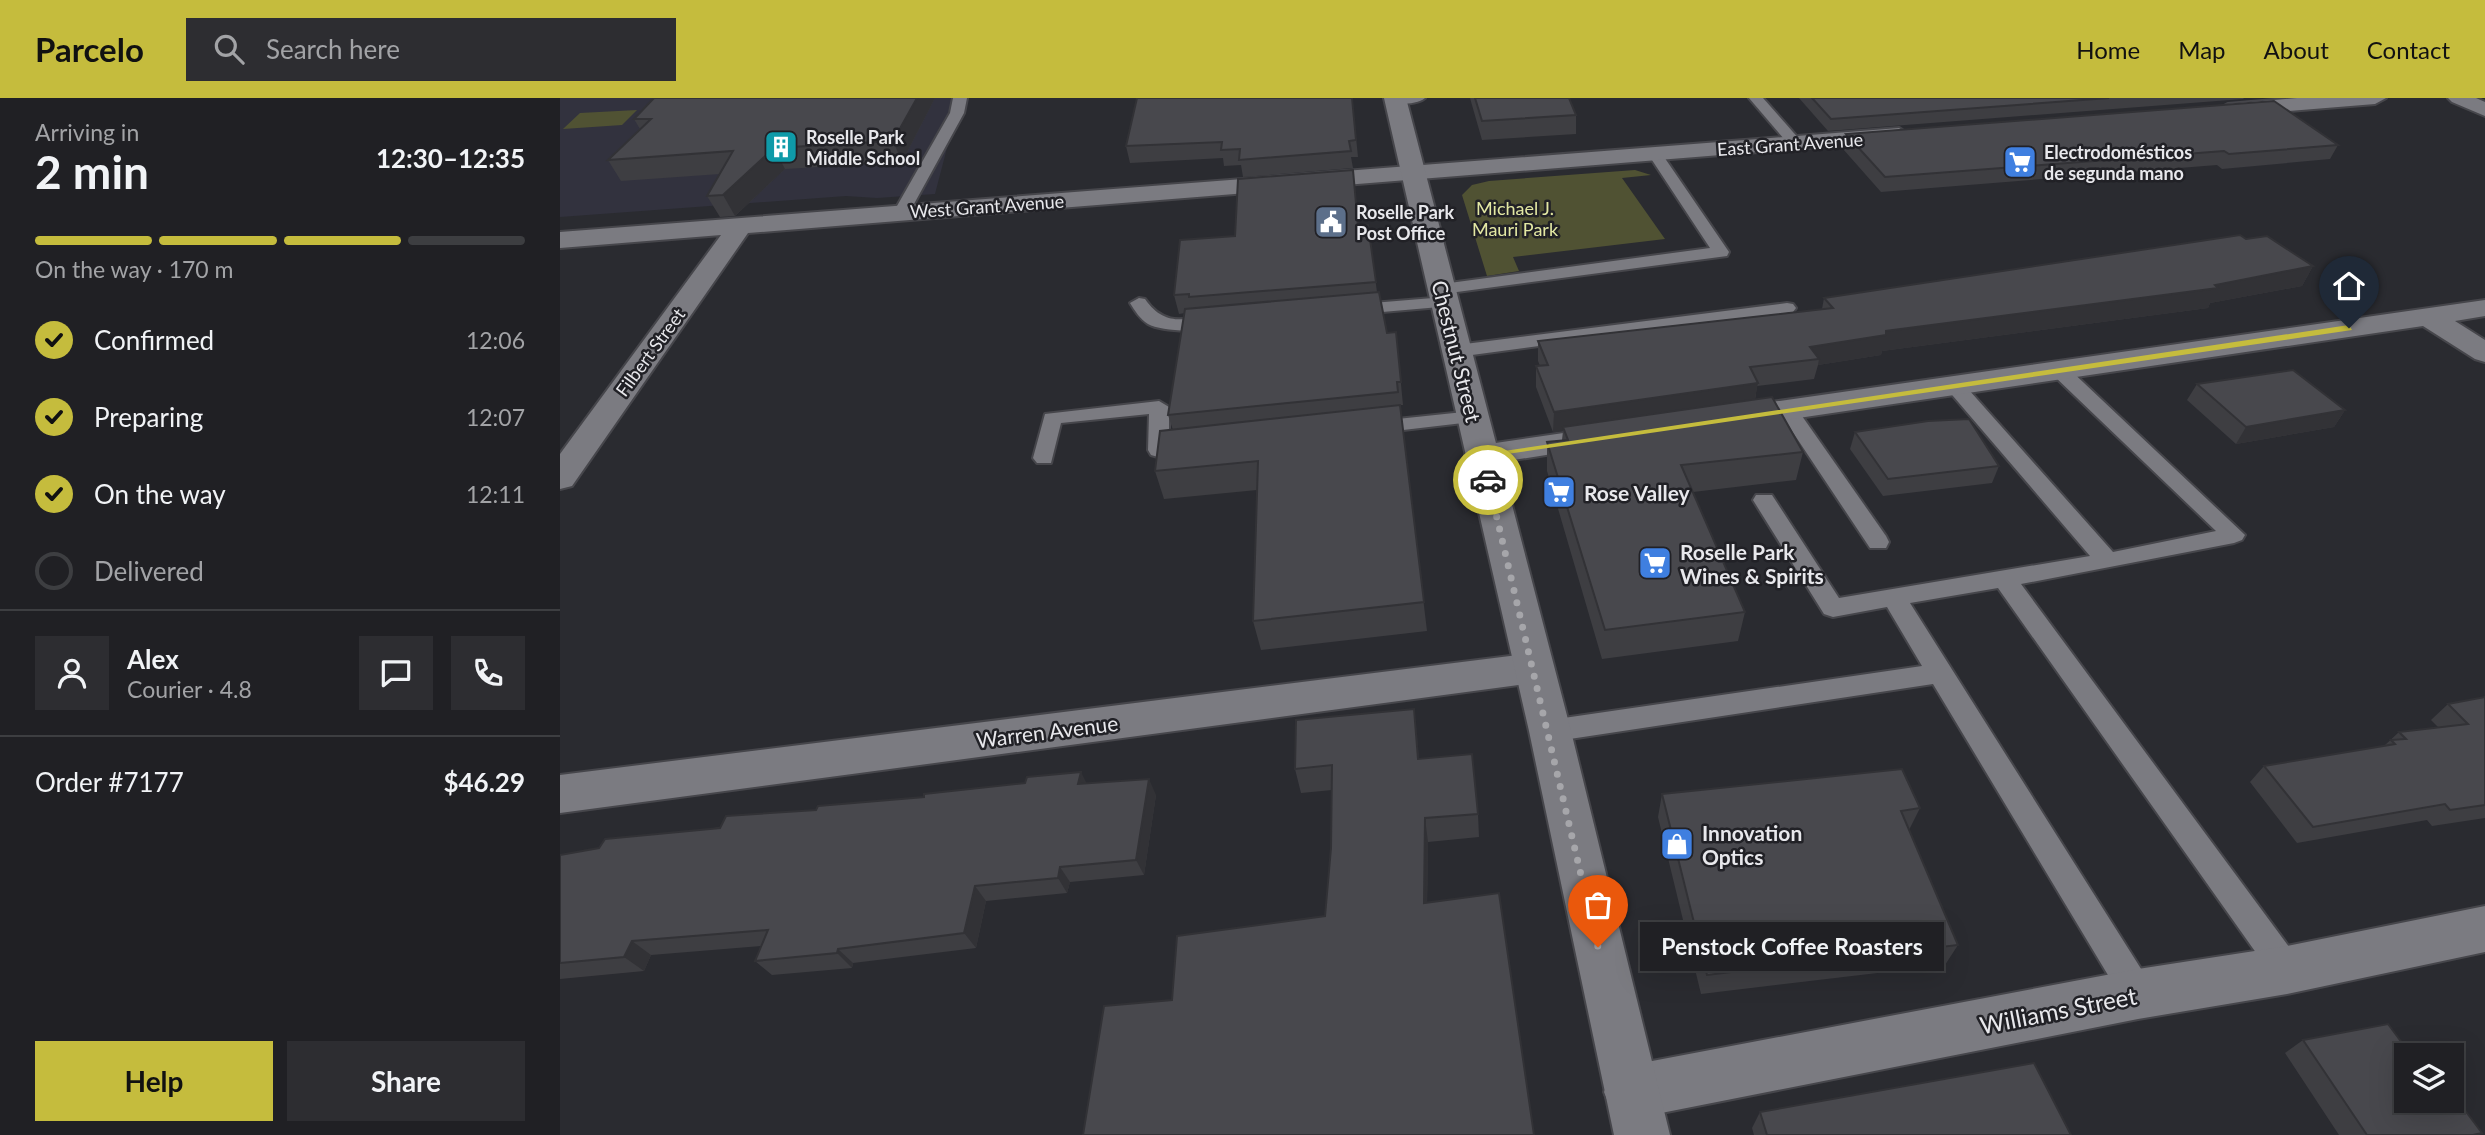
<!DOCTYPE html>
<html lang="en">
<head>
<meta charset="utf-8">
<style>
  :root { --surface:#202024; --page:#2d2d31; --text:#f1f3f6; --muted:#a2a3a6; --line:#3d3e41; --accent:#c5bc3d }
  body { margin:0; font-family:Lato,sans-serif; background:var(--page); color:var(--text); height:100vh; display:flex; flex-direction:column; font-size:26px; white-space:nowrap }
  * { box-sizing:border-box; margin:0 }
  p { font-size:23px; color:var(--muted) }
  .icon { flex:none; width:38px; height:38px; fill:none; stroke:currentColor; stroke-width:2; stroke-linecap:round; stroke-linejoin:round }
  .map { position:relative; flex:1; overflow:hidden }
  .details { display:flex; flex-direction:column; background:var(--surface); width:560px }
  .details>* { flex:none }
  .tools { position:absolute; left:1834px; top:945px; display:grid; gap:14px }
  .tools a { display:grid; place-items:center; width:70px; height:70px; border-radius:0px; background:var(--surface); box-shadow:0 7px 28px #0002,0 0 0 2px var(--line); font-size:35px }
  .pin { position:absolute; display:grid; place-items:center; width:60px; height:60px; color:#fff; margin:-72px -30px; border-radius:50% 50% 50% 0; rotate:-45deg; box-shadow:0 0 7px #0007 }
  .pin .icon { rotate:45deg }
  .courier { position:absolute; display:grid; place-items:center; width:70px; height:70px; margin:-35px; border:5px solid #c5bc3d; border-radius:50%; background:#fff; color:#222; box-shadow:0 2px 9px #0007 }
  .bubble { position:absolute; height:49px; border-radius:0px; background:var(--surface); box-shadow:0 7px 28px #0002,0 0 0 2px var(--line); font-size:23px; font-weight:700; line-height:49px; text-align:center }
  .overview em { font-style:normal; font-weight:700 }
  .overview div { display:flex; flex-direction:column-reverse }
  .overview { display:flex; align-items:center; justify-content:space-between; height:119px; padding:0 35px }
  h1 { font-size:46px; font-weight:700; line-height:52px }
  .bar { display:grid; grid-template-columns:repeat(4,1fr); gap:10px 7px; align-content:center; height:84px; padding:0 35px }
  .bar i { height:9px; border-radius:5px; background:var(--line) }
  .bar .active { background:var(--accent) }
  .bar p { grid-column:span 4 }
  .line { display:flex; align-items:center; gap:18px; padding:0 35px; border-top:2px solid var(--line) }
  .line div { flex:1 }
  .round { display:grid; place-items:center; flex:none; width:74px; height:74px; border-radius:0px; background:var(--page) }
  ol { padding:0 35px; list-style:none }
  li { display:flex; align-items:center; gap:21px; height:77px }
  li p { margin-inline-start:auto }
  li .icon { padding:7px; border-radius:50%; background:var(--accent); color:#111; stroke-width:4 }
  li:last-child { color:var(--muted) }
  li i { width:38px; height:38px; border:4px solid var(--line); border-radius:50% }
  .button { display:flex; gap:14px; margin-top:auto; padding:14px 35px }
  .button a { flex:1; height:80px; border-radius:0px; background:var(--accent); color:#111; font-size:28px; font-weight:700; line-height:80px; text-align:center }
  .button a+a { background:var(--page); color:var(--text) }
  header { display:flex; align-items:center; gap:42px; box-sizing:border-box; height:98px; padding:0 35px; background:var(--accent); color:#111 }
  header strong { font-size:33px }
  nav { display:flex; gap:38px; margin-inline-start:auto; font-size:24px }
  .search { width:490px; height:63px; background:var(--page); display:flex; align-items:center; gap:18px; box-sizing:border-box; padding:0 24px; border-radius:0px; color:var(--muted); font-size:26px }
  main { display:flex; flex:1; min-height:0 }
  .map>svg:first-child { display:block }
</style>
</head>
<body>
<header>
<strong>Parcelo</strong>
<div class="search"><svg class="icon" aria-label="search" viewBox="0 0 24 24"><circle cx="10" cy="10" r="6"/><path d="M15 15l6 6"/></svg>Search here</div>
<nav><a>Home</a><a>Map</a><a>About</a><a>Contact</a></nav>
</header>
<main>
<section class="details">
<div class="overview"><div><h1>2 min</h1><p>Arriving in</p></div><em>12:30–12:35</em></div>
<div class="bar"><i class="active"></i><i class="active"></i><i class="active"></i><i></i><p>On the way · 170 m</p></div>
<ol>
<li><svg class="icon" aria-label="check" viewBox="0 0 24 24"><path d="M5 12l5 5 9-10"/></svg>Confirmed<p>12:06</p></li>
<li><svg class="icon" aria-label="check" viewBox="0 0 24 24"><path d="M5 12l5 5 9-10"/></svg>Preparing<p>12:07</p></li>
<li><svg class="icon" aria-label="check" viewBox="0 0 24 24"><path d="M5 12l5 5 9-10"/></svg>On the way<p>12:11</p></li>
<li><i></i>Delivered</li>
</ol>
<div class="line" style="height:126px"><a class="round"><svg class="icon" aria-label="person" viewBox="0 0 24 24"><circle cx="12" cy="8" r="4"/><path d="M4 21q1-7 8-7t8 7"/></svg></a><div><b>Alex</b><p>Courier · 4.8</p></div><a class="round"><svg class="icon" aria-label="chat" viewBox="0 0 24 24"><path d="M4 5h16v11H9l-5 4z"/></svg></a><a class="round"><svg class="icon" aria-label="phone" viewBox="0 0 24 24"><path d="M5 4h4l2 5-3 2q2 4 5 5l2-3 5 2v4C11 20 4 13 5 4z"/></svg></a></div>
<div class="line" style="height:91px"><div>Order #7177</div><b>$46.29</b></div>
<div class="button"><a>Help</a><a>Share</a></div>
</section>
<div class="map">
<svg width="1925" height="1037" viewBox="0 0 1925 1037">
  <rect width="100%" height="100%" fill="#2a2b30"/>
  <polygon fill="#32323e" points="0,0 400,0 375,96 317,100 286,98 0,119"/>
  <g fill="#505233">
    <polygon points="77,12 62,27 3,31 20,15"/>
    <polygon points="1075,72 1091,77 1062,80 1105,141 953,159 959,173 927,178 902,97 912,87 929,83"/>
  </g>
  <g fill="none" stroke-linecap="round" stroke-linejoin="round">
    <defs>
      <g id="lane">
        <polygon points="393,0 407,0 404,15 349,115 341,120 335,118 333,115 390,15"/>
        <path d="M 830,0 L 865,0 C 858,6 840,7 830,5 Z"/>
        <polygon points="1189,0 1203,0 1240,42 1240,48 1230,48"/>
        <polygon points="1095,52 1100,53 1169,154 1167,158 882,196 873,191 882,186 1150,150 1088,56"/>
        <polygon points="885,199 891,200 894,204 891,208 788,217 779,212 788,207"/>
        <path d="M 579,200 L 585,201 C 613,242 646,205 663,224 C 652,236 602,234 588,226 C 580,221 575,213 570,205 Z"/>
        <polygon points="1227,205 1233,206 1236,210 1233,214 897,259 888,253 897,247"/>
        <polygon points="1499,266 1506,268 1685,437 1682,442 1674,445 1461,486 1738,861 1743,872 1738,883 1727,887 1716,883 1438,490 1350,505 1590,885 1594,896 1590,907 1578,912 1566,907 1373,586 990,644 980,641 977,633 980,625 990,622 1362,568 1327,509 1273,519 1264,516 1193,402 1196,397 1212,397 1279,500 1530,458 1387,291 1384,287 1387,283 1401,283 1553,454 1656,433 1492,276 1489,272"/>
        <polygon points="599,303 609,309 609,344 637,343 640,348 637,353 598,359 591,357 588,352 589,316 501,325 491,365 477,365 473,360 485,316"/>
        <polygon points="1228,306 1235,308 1326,438 1329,444 1326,450 1310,450 1218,312"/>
        <polygon points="913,313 923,319 920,323 809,336 799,330 809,324"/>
      </g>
      <g id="street">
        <polygon points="1737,0 1826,0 1815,6 1668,18 1657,12 1668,6"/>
        <polygon points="1888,0 1916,0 1925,4 1925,18 1892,4"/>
        <polygon points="1339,30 1350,37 1347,42 188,135 12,388 0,391 0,356 161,137 0,150 0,134"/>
        <polygon points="1925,202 1925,218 1895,223 1925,242 1925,264 1915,261 1863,228 1170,330 1159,327 1154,320 1159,313 1170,310"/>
        <polygon points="1038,330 1049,333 1054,340 1049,347 922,367 910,364 905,357 910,350 922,347"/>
        <polygon points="974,555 988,559 994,570 988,581 974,585 0,715 0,677"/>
        <polygon points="1925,808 1925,854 1727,896 1578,921 1071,1021 1052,1013 1044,994 1052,975 1071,967 1578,871 1727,848"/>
      </g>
      <polygon id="secondary" points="824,0 846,0 1011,633 1110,1037 1054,1037 969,633"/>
    </defs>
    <use href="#lane" stroke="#46464b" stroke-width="4"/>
    <use href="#street" stroke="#46464b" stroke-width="4"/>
    <use href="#secondary" stroke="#46464b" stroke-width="4"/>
    <use href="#lane" fill="#7b7b81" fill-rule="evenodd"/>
    <use href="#street" fill="#7b7b81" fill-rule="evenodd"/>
    <use href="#secondary" fill="#7b7b81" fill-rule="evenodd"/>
  </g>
  <g fill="#3e3e42">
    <polygon points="375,0 342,64 225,71 175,118 160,119 147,98 160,76 61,83 48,62 80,31 74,21"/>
    <polygon points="792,0 798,59 791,59 793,70 683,79 681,67 664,68 663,60 570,65 566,48"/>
    <polygon points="910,0 1009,0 1016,17 1016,36 922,42"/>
    <polygon points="1239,0 1684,0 1683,1 1268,33"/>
    <polygon points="1286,36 1778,47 1770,61 1662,71 1657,67 1321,94 1283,51"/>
    <polygon points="808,127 817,194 827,235 836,234 843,307 840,307 867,533 701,552 693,523 697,392 604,401 595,373 613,332 608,317 625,215 619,216 614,197 798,128"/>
    <polygon points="1686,141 1753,168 1742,188 1650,205 1648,210 1322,253 1321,257 1258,267 1254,281 1197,288 1195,302 1243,354 1236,382 1133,394 1185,514 1178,543 1042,561 987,373 987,344 1002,342 1003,333 993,334 976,289 976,268 980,268 978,263 978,243 1262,211 1264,200"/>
    <polygon points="1637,286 1785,312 1774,329 1676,346 1627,302"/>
    <polygon points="1295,334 1439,368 1432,385 1323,398 1290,351"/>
    <polygon points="1925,599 1925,720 1872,728 1867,722 1737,745 1690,684 1704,668 1824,648 1839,634 1878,629 1871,622 1888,606"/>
    <polygon points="854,611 859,661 918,716 919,739 868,744 867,804 612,902 765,818 771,750 772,692 741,695 735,671"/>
    <polygon points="527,685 596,697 584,777 510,784 507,795 426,803 416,850 293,865 292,870 212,877 195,863 201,848 91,857 84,873 0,881 0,757 256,712 364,699"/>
    <polygon points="1102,696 1360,710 1349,732 1398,847 1385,867 1141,896 1098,719"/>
    <polygon points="1743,942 1846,957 1922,1035 1918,1037 1779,1037 1725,955"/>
    <polygon points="1200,1014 1511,1037 1194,1037 1192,1030"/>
  </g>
  <g fill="#323236">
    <polygon points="357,0 375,0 342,64 333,43"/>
    <polygon points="214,50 225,71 175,118 163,97"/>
    <polygon points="1753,168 1742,188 1650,205 1648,210 1322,253 1321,257 1258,267 1259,261 1250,249 1326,233 1655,187"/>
    <polygon points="1198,285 1194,305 1003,329 1003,333 993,334 994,314"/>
    <polygon points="1785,312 1774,329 1676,346 1686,329"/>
    <polygon points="854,611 857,635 861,685 858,661"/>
    <polygon points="521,674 529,690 518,686"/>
    <polygon points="589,681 596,697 584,777 576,762"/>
    <polygon points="865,720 868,744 867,827 864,805"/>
    <polygon points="500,769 510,784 507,795 498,780"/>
    <polygon points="415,788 426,803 416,850 404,835"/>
    <polygon points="72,843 91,857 84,873 64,859"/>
    <polygon points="278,851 293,865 292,870 277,855"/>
  </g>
  <g fill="#48484d" stroke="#323236" stroke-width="2">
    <polygon points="94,0 357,0 333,43 214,50 163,97 147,98 173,53 48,62 91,21 74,21"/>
    <polygon points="577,0 792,0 796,42 789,43 791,53 679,62 680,51 661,52 662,44 566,48"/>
    <polygon points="915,0 1009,0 1016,17 922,23"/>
    <polygon points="1252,0 1549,0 1271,21"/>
    <polygon points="1714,3 1778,47 1669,56 1664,53 1325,79 1286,36"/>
    <polygon points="793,72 798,128 808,127 816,184 629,199 629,196 614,197 620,142 675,138 678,81"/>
    <polygon points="1680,137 1686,141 1707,138 1753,168 1655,187 1658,190 1326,233 1326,237 1250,249 1259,261 1190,269 1198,285 994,314 976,268 988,267 978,243 1273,210 1264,200"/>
    <polygon points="819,194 827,235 836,234 841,284 837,284 838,294 608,317 625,211"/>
    <polygon points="1733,272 1785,312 1686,329 1637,286"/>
    <polygon points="1212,299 1243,354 1121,367 1185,514 1045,532 987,344 1008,342 1003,329"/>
    <polygon points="840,307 864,504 693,523 698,363 595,373 600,333"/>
    <polygon points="1409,321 1439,368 1328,381 1295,334 1368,323"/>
    <polygon points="1925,599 1925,707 1890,712 1885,706 1753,729 1704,668 1835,646 1831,642 1846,641 1839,634 1908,626 1888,606"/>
    <polygon points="854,611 858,661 912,656 918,716 865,720 864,805 939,795 974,1037 523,1037 544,908 612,902 617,838 765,818 771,750 772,667 735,671 736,622"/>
    <polygon points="1342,671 1360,710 1341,713 1398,847 1147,877 1102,696"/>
    <polygon points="521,674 518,686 589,681 576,762 500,769 498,780 415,788 404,835 278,851 277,855 195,863 208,832 72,843 64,859 0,865 0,757 39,750 45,741 160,730 166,718 256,712 258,708 364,699 364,696 465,685 467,679"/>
    <polygon points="1828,926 1851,957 1846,957 1846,1003 1892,1003 1892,995 1922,1035 1913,1037 1807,1037 1743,942"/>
    <polygon points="1474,965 1511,1037 1207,1037 1200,1014"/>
  </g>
  <polygon fill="#c5bc3d" points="1789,227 1792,232 927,359 933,382 928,385 923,382 917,357"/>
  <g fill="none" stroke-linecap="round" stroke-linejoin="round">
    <polyline stroke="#a6a6aa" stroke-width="7" stroke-dasharray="0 12.6" points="928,382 1038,849"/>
  </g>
  <defs>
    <symbol id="building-square" viewBox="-11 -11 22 22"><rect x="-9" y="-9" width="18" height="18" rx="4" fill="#0f9aa8" stroke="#212126"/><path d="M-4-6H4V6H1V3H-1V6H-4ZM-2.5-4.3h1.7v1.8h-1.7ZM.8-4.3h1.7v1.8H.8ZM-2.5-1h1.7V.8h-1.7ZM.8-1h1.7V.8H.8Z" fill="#fff"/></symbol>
    <symbol id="supermarket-square" viewBox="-11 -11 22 22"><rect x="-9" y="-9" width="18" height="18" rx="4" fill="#3f7fe0" stroke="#212126"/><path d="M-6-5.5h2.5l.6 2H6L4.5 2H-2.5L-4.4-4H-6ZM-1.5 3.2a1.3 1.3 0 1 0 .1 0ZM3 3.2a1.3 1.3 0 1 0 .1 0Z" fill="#fff"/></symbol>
    <symbol id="civic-square" viewBox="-11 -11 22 22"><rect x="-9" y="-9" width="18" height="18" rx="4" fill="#5c6f8a" stroke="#212126"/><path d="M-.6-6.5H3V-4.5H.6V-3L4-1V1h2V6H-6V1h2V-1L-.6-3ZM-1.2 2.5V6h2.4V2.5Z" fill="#fff"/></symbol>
    <symbol id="shop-square" viewBox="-11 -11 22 22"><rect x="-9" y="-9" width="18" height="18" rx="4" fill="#3f7fe0" stroke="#212126"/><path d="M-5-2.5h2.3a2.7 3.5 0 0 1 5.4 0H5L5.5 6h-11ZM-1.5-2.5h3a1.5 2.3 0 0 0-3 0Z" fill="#fff"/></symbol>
  </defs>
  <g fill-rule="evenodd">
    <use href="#building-square" x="202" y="30" width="38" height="38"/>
    <use href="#supermarket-square" x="1441" y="45" width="38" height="38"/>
    <use href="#civic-square" x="752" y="105" width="38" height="38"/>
    <use href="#supermarket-square" x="980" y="375" width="38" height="38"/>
    <use href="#supermarket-square" x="1076" y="446" width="38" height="38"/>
    <use href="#shop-square" x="1098" y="727" width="38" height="38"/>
  </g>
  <g text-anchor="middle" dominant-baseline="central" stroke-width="5" stroke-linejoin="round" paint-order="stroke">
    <g font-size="18" font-weight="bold" fill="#e8e8ec" stroke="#212126" text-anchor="start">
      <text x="246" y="39">Roselle Park<tspan x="246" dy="21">Middle School</tspan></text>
      <text x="1484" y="54">Electrodomésticos<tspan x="1484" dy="21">de segunda mano</tspan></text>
      <text x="796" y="114">Roselle Park<tspan x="796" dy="21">Post Office</tspan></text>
    </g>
    <g font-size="18" fill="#e8e8ec" stroke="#212126">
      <text transform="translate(1230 46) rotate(-4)">East Grant Avenue</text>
      <text transform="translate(427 108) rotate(-4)">West Grant Avenue</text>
      <text transform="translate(90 254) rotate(-54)">Filbert Street</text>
    </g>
    <g font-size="18" fill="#e3e8a3" stroke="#212126">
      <text x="955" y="110">Michael J.<tspan x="955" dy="21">Mauri Park</tspan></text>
    </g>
    <g font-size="21" fill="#e8e8ec" stroke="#212126">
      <text transform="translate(897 253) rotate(76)">Chestnut Street</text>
      <text transform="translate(487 633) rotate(-7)">Warren Avenue</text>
    </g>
    <g font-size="21" font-weight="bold" fill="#e8e8ec" stroke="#212126" text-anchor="start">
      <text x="1024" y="394">Rose Valley</text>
      <text x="1120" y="453">Roselle Park<tspan x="1120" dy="24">Wines &amp; Spirits</tspan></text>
      <text x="1142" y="734">Innovation<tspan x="1142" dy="24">Optics</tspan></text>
    </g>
    <g font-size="24" fill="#e8e8ec" stroke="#212126">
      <text transform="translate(1498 912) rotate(-11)">Williams Street</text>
    </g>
  </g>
</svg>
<div class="tools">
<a><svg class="icon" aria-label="layers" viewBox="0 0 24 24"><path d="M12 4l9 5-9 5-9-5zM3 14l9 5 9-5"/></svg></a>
</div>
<div class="pin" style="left:1038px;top:849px;background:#ea580c"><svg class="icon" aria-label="bag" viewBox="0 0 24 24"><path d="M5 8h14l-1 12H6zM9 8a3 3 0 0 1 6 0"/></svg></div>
<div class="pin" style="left:1789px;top:230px;background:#1f2937"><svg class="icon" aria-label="home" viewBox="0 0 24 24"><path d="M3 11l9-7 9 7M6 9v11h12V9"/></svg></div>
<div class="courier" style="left:928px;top:382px"><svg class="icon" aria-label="car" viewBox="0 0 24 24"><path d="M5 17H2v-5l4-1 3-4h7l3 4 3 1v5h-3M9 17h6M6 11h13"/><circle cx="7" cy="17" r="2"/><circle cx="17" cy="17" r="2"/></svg></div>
<div class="bubble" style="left:1080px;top:824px;width:304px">Penstock Coffee Roasters</div>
</div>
</main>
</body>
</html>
